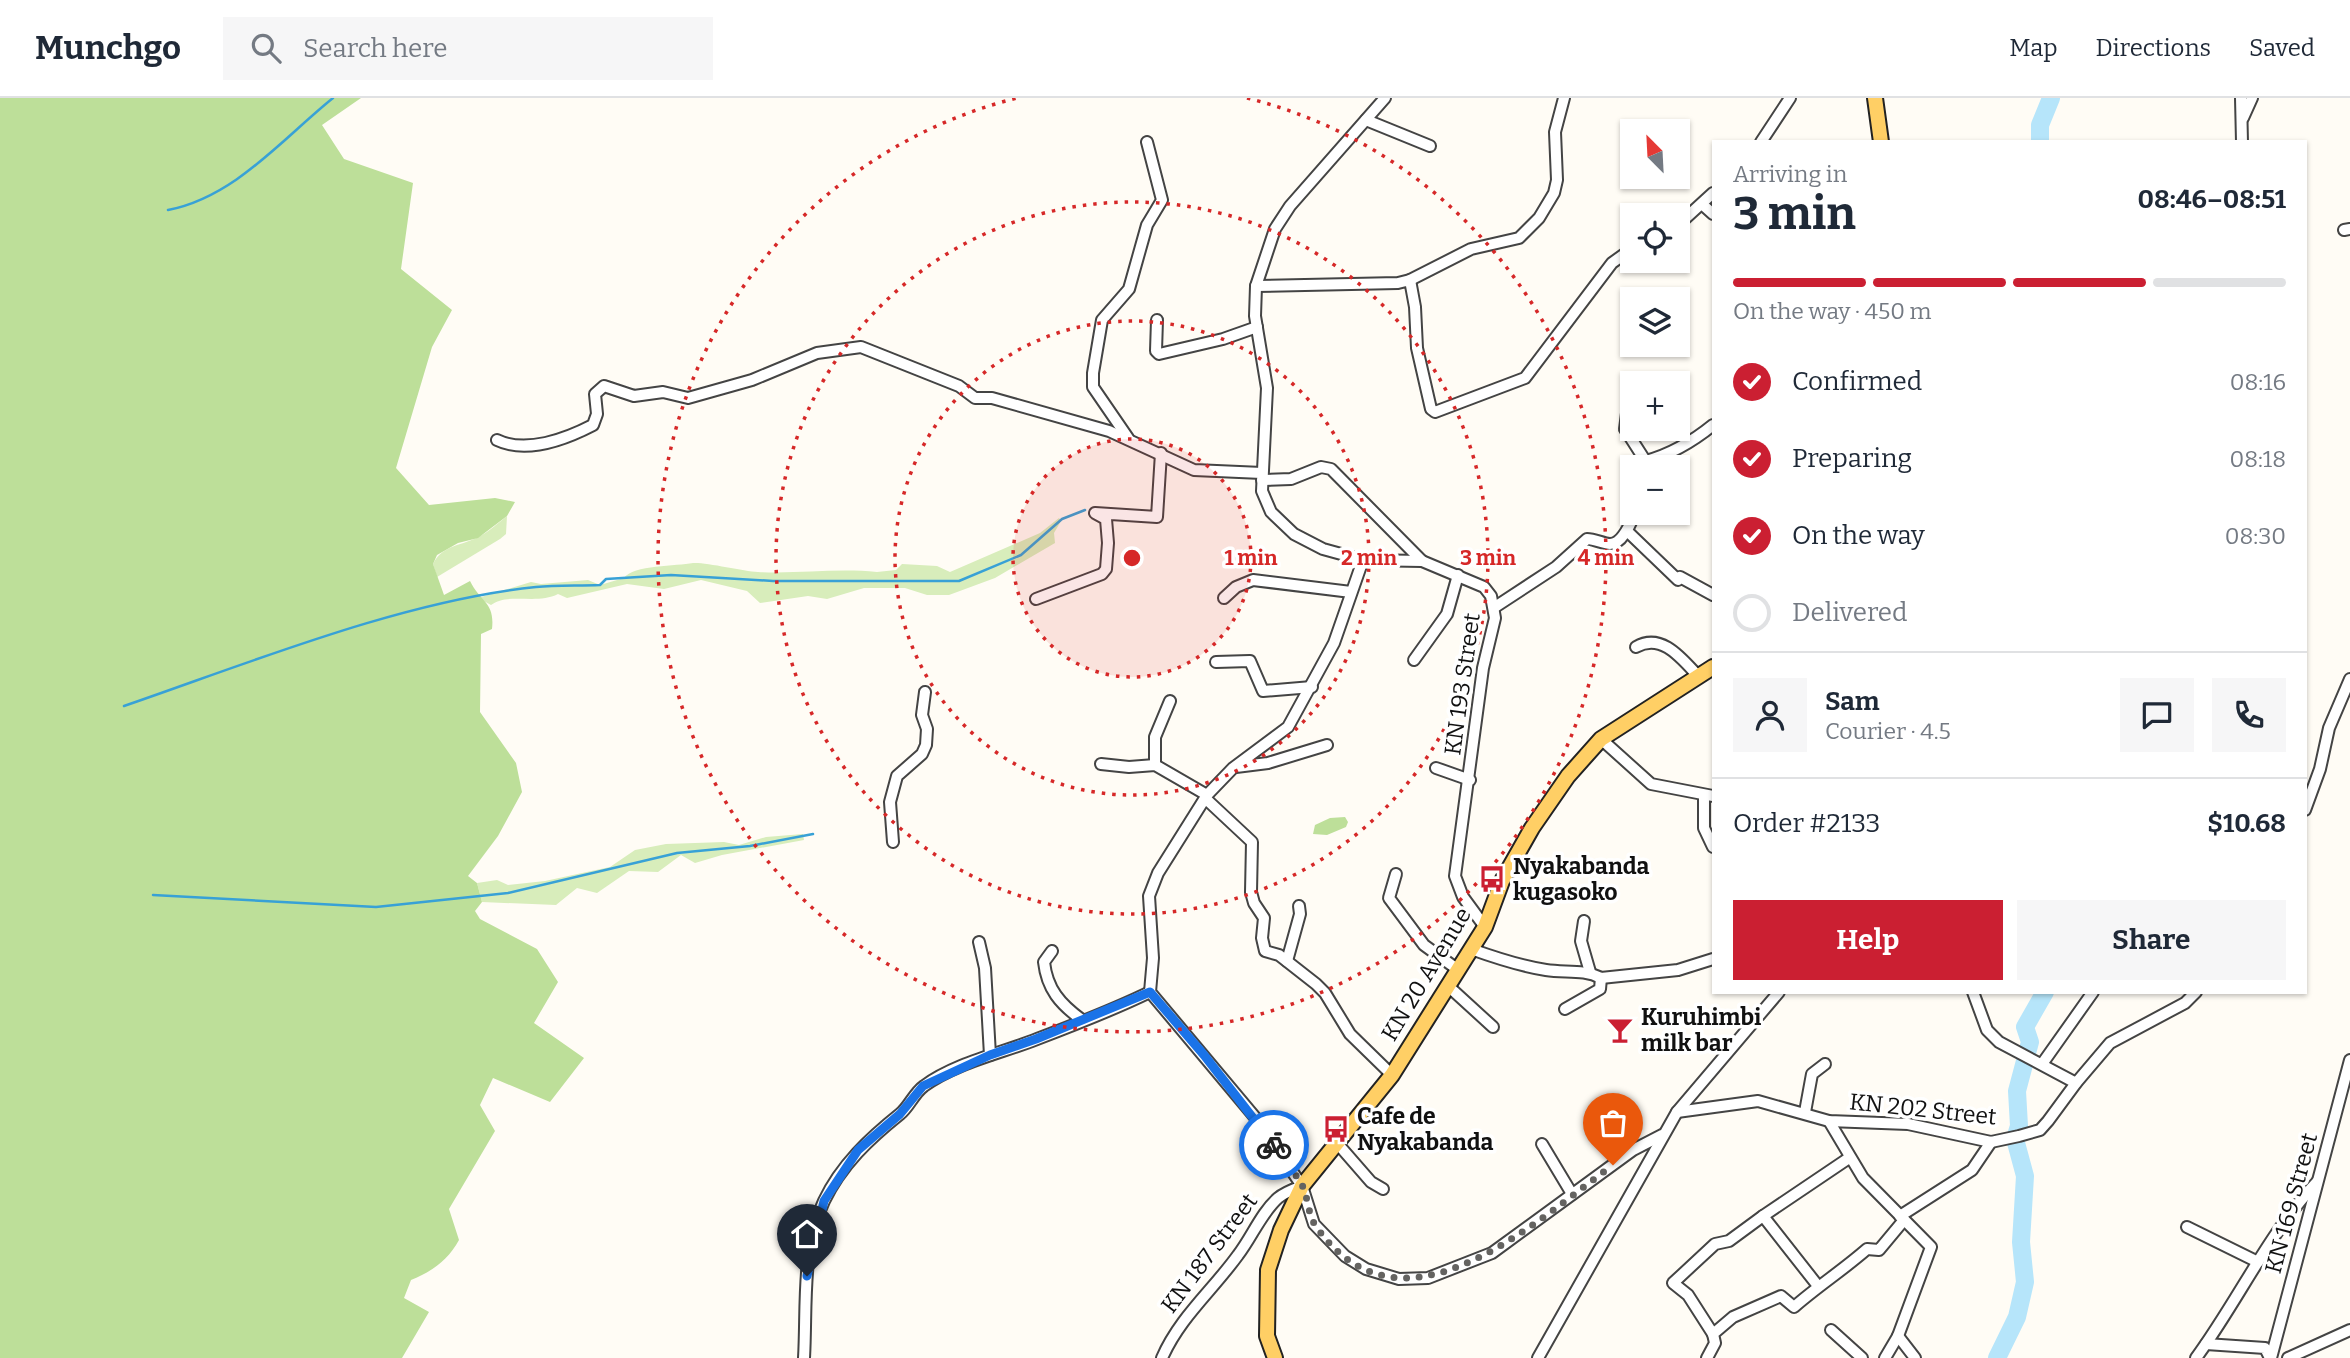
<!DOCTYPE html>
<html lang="en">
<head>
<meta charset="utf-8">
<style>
  :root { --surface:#fff; --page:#f6f6f7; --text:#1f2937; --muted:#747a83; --line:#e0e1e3; --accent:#cb1f32 }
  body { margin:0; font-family:Bitter,serif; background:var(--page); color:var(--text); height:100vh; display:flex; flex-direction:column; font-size:26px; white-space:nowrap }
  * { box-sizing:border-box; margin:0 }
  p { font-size:23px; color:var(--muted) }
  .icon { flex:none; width:38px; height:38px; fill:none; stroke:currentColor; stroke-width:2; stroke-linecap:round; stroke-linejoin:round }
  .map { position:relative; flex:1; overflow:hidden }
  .sheet { position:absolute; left:1712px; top:42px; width:595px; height:854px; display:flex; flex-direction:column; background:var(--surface); border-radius:0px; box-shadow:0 2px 5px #0004 }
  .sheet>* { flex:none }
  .needle { width:46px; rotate:336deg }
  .tools { position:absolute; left:1620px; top:21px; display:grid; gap:14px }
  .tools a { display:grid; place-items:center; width:70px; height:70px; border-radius:0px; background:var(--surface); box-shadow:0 2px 5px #0004; font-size:35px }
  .pin { position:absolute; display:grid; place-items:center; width:60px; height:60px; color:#fff; margin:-72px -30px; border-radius:50% 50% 50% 0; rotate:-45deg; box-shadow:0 0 7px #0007 }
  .pin .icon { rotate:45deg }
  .courier { position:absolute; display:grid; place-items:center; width:70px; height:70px; margin:-35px; border:5px solid #1a73e8; border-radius:50%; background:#fff; color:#222; box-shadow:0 2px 9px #0007 }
  .summary em { font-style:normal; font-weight:700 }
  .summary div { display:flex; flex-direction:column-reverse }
  .summary { display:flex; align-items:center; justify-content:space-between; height:119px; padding:0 21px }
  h1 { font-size:46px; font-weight:700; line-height:52px }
  .bar { display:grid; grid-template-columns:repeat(4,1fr); gap:10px 7px; align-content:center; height:84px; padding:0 21px }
  .bar i { height:9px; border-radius:5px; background:var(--line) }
  .bar .on { background:var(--accent) }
  .bar p { grid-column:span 4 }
  .line { display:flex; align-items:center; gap:18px; padding:0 21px; border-top:2px solid var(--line) }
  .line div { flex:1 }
  .round { display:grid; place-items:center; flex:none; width:74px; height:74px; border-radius:0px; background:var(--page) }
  ol { padding:0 21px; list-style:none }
  li { display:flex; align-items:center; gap:21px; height:77px }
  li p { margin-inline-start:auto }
  li .icon { padding:7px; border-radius:50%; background:var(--accent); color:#fff; stroke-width:4 }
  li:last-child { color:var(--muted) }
  li i { width:38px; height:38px; border:4px solid var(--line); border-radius:50% }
  .button { display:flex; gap:14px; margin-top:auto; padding:14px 21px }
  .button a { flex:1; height:80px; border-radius:0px; background:var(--accent); color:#fff; font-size:28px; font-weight:700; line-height:80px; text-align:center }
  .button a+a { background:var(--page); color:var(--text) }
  header { display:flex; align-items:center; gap:42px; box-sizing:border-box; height:98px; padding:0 35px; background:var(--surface); border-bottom:2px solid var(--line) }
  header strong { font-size:33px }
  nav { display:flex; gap:38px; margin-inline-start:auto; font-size:24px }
  .search { width:490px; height:63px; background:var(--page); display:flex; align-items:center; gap:18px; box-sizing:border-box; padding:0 24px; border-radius:0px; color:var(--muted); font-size:26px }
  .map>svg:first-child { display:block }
</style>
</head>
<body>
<header>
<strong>Munchgo</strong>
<div class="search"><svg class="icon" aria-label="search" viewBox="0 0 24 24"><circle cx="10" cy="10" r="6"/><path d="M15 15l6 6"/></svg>Search here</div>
<nav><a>Map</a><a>Directions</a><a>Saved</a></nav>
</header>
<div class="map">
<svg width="2350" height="1260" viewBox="0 0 2350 1260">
  <rect width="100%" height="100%" fill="#fffcf5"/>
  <g fill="#d8edbb">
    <path d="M 507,418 L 506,436 L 500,441 L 437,479 L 433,466 C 443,446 463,448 480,438 C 490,433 498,425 507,418 Z"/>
    <path d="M 1059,420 L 1061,423 L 1054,435 L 1055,445 L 995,480 L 949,497 L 927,497 L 905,490 L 864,490 L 827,501 L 808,498 L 760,505 L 747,493 L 701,482 L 664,491 L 627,486 L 567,500 L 558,496 C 537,507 508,494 491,507 L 478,500 L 531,484 L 541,486 L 588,482 L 600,487 L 624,480 C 633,467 677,468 693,465 C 705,464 743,473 758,474 C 798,476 837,470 877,474 L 896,472 L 902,466 L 937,468 L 950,474 L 1040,435 Z"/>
    <polygon points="803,736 804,742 722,757 695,765 681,757 658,774 629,773 597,795 577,790 556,807 482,804 477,785 497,782 508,787 545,783 610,769 635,752 666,746 724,744 739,747 766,739"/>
  </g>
  <g fill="#bddf99">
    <path d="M 0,0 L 361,0 L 322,27 L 344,61 L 413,85 L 401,171 L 452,212 L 432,249 L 396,370 L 429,407 L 495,400 L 515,404 L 507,418 L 478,440 L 458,445 L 437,457 L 433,466 L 444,497 L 470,483 C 481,505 495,504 492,531 L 481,536 L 480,614 L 516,665 L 522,694 L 498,738 L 468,778 L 477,785 L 482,804 L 475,813 L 480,821 L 537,851 L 558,884 L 534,925 L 584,960 L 550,1004 L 493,980 L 480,1007 L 495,1033 L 449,1111 L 459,1142 C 448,1162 433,1173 411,1182 L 404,1200 L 429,1214 L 402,1260 L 0,1260 Z"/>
    <polygon points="1345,719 1348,724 1346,729 1327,737 1313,736 1315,727 1330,720"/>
  </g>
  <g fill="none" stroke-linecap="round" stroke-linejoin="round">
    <g stroke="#38a1d6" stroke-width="2.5">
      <path d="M 168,112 C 235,99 282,41 333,0"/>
      <path d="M 124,608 C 252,564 402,503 536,489 C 557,487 579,488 600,487 L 606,481 L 671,477 L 773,483 L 959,483 L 1021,457 L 1062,421 L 1085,412"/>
      <polyline points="153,797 376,809 508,795 677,755 750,748 813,736"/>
      <polyline points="2025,1177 2031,1183"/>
    </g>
    <g stroke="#b6e5fa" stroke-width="18">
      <polyline points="2040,44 2040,27 2051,0"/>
      <polyline points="1997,1260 2017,1219 2025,1184 2021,1144 2025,1078 2015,1041 2019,1028 2017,993 2030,944 2025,929 2045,894"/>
    </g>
    <defs>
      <g id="minor">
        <polyline points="1385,0 1290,108 1275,131 1256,188 1255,218 1267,290 1262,393 1271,414 1294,436 1323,451 1363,462 1422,463 1484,489 1491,498 1495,520 1483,570 1455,778 1463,799 1485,829"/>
        <polyline points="2241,0 2242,44"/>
        <polyline points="2243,20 2252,0"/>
        <polyline points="1366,22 1430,48"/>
        <polyline points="1761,44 1790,0"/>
        <polyline points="1703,107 1713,116"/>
        <polyline points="1678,127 1713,95"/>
        <polyline points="2344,132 2350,131"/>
        <polyline points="1410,182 1471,151 1519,140 1539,120 1554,95 1557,82 1555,34 1564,0"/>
        <polyline points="1256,188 1398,185 1410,182 1415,209 1417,250 1431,311 1435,314 1525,280 1612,165 1633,150"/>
        <polyline points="1157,222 1156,253 1159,256 1223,241 1257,229"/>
        <polyline points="1629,299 1625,331 1648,367"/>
        <polyline points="1128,340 1093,289 1093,275 1102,222 1129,191 1147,127 1162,102 1147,44"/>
        <path d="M 497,342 C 526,356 566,341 593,327 L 597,316 L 595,296 L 604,288 L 634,298 L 663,294 L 688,300 L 752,282 L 817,255 L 861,249 L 959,288 L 975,300 L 992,300 L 1109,333 L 1194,372 L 1262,375"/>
        <path d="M 1646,363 C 1672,356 1692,344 1713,327"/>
        <polyline points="1262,382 1291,381 1321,369 1331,371 1422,463"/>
        <polyline points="1627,433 1678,482 1680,479 1713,497"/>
        <polyline points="1363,462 1334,545 1288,629 1233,670 1207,697 1158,775 1149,798 1153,860 1150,894 1259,1024 1302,1088 1314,1126 1345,1158 1366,1171 1399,1181 1428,1180 1492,1155 1633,1052 1662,1037"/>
        <polyline points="1224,500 1236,489 1253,482 1351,494"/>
        <polyline points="1036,501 1102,476 1106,471 1108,445 1106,421 1095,415 1157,419 1161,355"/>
        <path d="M 1495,509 L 1556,469 L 1587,441 C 1595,441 1604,446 1610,446 C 1623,446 1631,424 1635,415"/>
        <path d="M 1636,549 C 1662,534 1682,561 1699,579"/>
        <polyline points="1414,562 1447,516 1458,477"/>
        <polyline points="1216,564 1250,563 1263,593 1312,589"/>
        <polyline points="1601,641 1651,686 1713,698"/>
        <polyline points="1101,666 1129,669 1155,667 1207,697"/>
        <polyline points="1155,667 1155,639 1170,603"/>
        <polyline points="1236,669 1268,665 1327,647"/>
        <polyline points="1436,670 1470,682"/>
        <polyline points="1704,699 1704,730 1713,749"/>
        <polyline points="1206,701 1252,744 1251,794 1254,805 1264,820 1262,840 1265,853 1279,857 1316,886 1325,895 1350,936 1392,977"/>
        <polyline points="2305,712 2320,671 2329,630 2350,581"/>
        <polyline points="893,744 890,704 897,678 922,656 926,647 927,631 922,617 925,594"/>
        <polyline points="1396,776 1389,800 1424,847 1457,871"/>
        <polyline points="1584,823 1581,843 1590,874"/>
        <polyline points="979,844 985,870 990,957"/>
        <path d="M 1471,851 C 1496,860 1520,868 1546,872 C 1565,875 1584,871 1601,880 L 1678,872 L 1713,861"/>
        <path d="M 1052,853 L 1044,864 C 1047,891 1060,906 1082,922"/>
        <polyline points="1287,863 1300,816 1299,808"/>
        <polyline points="1447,887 1493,929"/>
        <polyline points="1973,894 1987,932 1999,944 2076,985"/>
        <polyline points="1565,911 1600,891 1601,880"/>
        <polyline points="2042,966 2093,894"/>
        <polyline points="1677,1014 1758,1003 1829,1023 1908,1026 1991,1044 2019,1038 2040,1032 2048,1023 2076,985 2110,945 2185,905 2196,894"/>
        <polyline points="1805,1014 1812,976 1825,966"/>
        <polyline points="1829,1023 1863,1080 1931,1149 1898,1238 1885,1260"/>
        <polyline points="1337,1045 1371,1084 1383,1091"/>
        <polyline points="1542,1046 1572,1096"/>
        <polyline points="1900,1118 1972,1072 1991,1044"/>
        <polyline points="2187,1129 2258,1164"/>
        <polyline points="1818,1188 1763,1118 1849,1060"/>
        <polyline points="1831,1232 1862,1260"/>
        <polyline points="1713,1236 1688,1197 1673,1185 1715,1146 1729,1143 1763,1118"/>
        <polyline points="1898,1238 1915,1260"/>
        <polyline points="2206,1246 2265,1250 2270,1260"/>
        <path d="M 804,1260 C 807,1209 801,1151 824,1103 C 841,1067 870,1040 900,1016 C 909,1009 914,995 924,988 C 955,965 1002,955 1037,941 C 1074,927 1113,912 1150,894"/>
        <path d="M 1162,1260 C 1180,1219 1212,1193 1238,1157 C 1252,1139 1261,1115 1278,1100 C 1285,1094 1294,1091 1302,1088"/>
        <polyline points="1538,1260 1677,1014 1779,894"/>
        <path d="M 1707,1260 L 1715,1245 L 1713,1236 L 1733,1219 L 1781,1198 L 1794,1209 C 1818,1188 1843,1172 1867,1151 L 1879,1152 L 1904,1122"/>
        <path d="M 2196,1260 C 2238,1203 2268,1136 2317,1084"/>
        <polyline points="2271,1260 2350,962"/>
        <polyline points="2288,1260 2350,1232"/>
      </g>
      <g id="major">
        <polyline points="1875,0 1881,44"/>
        <polyline points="1275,1260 1267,1238 1268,1172 1281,1132 1302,1088 1392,977 1485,829 1502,783 1532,730 1568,678 1601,641 1713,569"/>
      </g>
    </defs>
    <use href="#minor" stroke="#444" stroke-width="14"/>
    <use href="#major" stroke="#222" stroke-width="18"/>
    <use href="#minor" stroke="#fff" stroke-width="10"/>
    <use href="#major" stroke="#ffcf65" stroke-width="14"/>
  </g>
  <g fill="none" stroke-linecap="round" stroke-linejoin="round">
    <path stroke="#646361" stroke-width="7" stroke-dasharray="0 12.6" d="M 1274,1047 C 1283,1060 1294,1073 1302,1087 C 1308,1099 1308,1116 1315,1127 C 1400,1251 1532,1126 1613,1067"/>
    <polyline stroke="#1a73e8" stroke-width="9" points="807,1178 824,1103 858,1052 900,1016 923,988 990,957 1036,941 1150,894 1204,957 1274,1047"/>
  </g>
  <circle cx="1132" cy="460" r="119" fill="#d62828" fill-opacity=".12"/>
  <g fill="none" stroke="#d62828" stroke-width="3.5" stroke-dasharray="3.5 7">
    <circle cx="1132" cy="460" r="119"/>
    <circle cx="1132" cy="460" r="237"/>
    <circle cx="1132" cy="460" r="356"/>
    <path d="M1247 0A474 474 0 1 1 1017 0"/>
  </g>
  <defs>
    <symbol id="bus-bare" viewBox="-9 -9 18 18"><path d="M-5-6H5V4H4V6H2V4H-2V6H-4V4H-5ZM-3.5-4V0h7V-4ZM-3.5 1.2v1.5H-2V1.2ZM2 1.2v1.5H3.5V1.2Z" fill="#cb1f32" stroke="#fff" stroke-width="2.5" paint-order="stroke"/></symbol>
    <symbol id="bar-bare" viewBox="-9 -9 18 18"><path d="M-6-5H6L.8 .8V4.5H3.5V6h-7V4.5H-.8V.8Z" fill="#cb1f32" stroke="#fff" stroke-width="2.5" paint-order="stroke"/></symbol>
  </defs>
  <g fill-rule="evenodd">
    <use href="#bus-bare" x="1473" y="762" width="38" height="38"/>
    <use href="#bar-bare" x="1601" y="913" width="38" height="38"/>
    <use href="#bus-bare" x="1317" y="1012" width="38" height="38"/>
  </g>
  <g text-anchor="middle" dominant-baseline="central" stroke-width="7" stroke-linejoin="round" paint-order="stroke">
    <g font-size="23" fill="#111" stroke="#fff">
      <text transform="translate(1462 586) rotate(-82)">KN 193 Street</text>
      <text transform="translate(1426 876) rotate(-59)">KN 20 Avenue</text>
      <text transform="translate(1923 1011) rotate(6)">KN 202 Street</text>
      <text transform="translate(2291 1105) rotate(-75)">KN 169 Street</text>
      <text transform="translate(1209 1155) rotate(-53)">KN 187 Street</text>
    </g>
    <g font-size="23" font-weight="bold" fill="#111" stroke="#fff" text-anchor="start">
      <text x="1513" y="768">Nyakabanda<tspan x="1513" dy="26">kugasoko</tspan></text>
      <text x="1641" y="919">Kuruhimbi<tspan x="1641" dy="26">milk bar</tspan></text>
      <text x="1357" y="1018">Cafe de<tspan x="1357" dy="26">Nyakabanda</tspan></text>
    </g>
  </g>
  <circle cx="1132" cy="460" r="10" fill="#d62828" stroke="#fff" stroke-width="3.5"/>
  <g font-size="21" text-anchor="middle" font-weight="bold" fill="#d62828" stroke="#fff" stroke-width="7" stroke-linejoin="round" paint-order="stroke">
    <text x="1251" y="467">1 min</text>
    <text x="1369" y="467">2 min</text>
    <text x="1488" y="467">3 min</text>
    <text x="1606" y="467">4 min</text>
  </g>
</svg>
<div class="tools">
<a><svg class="needle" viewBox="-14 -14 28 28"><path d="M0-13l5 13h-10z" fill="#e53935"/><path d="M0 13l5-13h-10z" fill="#747a83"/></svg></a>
<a><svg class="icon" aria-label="locate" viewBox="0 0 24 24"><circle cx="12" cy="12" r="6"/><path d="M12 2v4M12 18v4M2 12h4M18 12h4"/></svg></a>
<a><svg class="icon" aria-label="layers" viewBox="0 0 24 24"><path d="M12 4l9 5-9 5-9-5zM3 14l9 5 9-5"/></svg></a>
<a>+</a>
<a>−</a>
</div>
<div class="pin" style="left:1613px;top:1067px;background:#ea580c"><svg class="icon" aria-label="bag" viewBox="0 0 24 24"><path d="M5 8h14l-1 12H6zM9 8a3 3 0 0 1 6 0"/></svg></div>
<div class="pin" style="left:807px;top:1178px;background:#1f2937"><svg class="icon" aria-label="home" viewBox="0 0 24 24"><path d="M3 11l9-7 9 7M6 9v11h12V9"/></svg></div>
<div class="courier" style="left:1274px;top:1047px"><svg class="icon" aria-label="bike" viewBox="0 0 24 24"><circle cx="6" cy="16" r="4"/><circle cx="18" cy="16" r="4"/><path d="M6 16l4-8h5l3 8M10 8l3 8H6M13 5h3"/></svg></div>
<section class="sheet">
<div class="summary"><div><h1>3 min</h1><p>Arriving in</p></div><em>08:46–08:51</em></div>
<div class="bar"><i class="on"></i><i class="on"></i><i class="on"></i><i></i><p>On the way · 450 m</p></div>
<ol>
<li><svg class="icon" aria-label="check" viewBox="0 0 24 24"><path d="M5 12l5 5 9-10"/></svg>Confirmed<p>08:16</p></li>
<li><svg class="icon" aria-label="check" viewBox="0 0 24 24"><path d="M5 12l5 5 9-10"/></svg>Preparing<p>08:18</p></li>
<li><svg class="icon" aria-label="check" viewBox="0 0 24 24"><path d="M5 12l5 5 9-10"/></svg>On the way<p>08:30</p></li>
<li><i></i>Delivered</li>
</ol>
<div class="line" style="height:126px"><a class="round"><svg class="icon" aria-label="person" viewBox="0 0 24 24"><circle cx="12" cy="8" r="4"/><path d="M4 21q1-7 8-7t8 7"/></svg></a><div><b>Sam</b><p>Courier · 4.5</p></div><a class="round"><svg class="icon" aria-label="chat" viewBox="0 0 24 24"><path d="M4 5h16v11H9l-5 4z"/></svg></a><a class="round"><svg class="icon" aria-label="phone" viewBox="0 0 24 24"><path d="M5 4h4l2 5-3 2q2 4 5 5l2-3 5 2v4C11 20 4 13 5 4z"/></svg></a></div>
<div class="line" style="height:91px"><div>Order #2133</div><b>$10.68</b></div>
<div class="button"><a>Help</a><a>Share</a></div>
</section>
</div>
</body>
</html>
